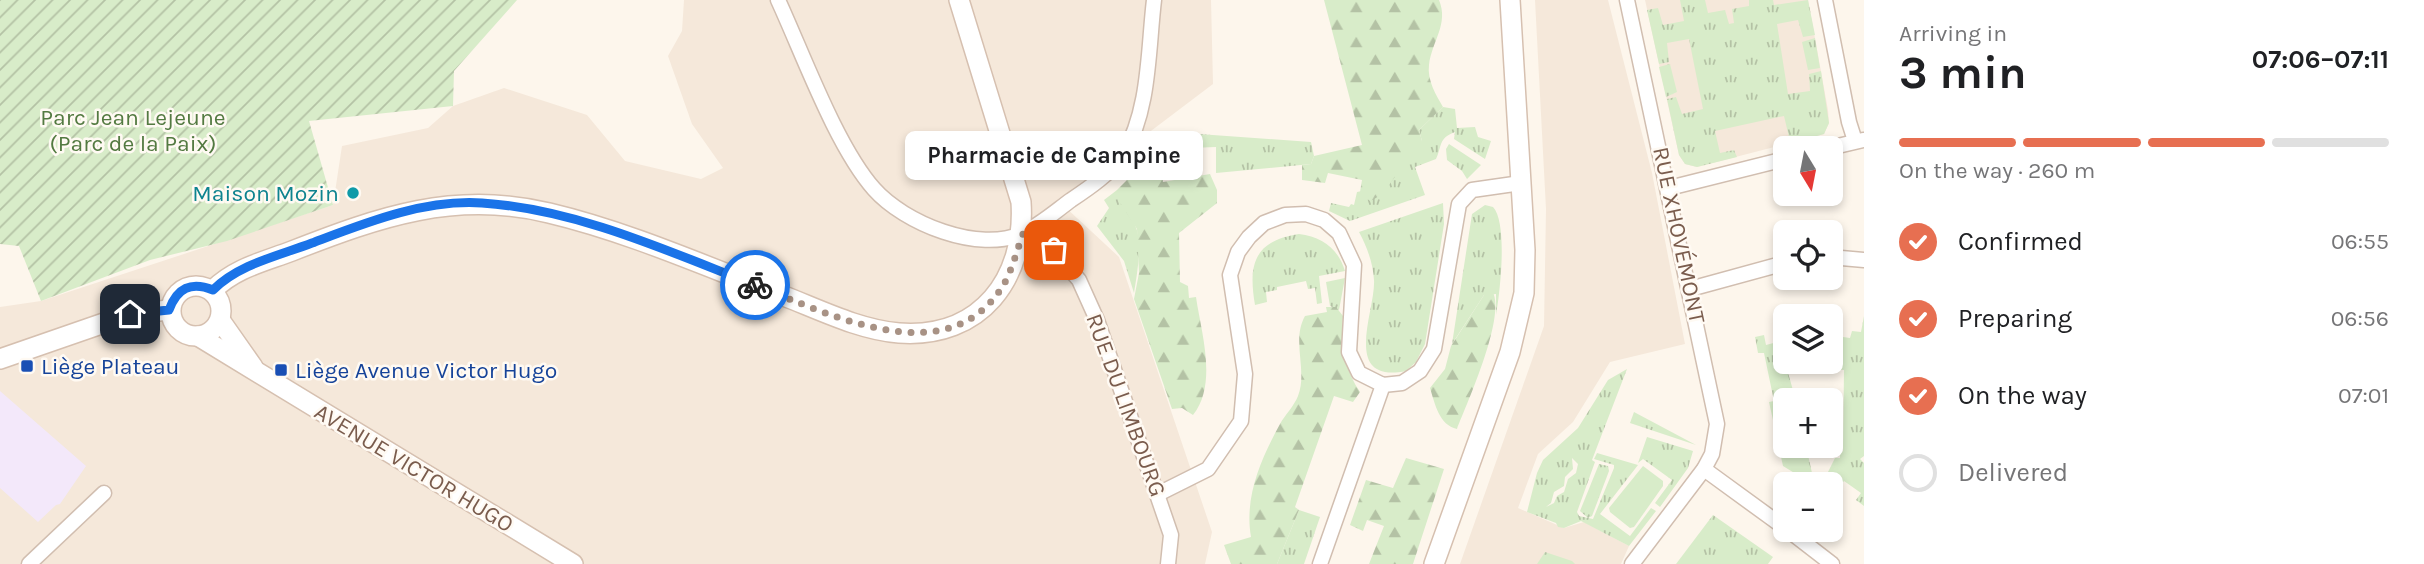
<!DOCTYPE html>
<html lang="en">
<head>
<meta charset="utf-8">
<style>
  :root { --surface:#fff; --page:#f2f2f2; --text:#202124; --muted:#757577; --line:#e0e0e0; --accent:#e76f51 }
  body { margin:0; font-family:Karla,sans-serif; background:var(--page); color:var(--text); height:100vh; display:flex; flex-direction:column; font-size:26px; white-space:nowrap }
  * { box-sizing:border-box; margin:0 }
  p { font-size:23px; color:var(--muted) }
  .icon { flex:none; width:38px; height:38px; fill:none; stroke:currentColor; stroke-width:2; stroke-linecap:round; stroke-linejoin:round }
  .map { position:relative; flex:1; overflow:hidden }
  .details { display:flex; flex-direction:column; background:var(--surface); width:560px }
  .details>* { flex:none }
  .needle { width:46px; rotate:170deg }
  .buttons { position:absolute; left:1773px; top:136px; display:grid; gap:14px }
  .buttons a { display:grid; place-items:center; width:70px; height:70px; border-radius:10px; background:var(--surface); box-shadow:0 4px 10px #0003; font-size:35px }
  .pin { position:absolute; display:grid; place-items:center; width:60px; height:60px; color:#fff; margin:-30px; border-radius:14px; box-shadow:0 4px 10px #0006 }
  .courier { position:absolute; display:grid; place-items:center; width:70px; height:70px; margin:-35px; border:5px solid #1a73e8; border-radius:50%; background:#fff; color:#222; box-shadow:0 2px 9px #0007 }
  .bubble { position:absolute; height:49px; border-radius:10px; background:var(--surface); box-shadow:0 4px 10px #0003; font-size:23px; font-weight:700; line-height:49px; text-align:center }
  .summary em { font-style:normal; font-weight:700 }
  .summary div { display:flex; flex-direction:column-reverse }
  .summary { display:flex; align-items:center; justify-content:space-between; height:119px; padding:0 35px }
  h1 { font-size:46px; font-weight:700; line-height:52px }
  .bar { display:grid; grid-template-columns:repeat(4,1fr); gap:10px 7px; align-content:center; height:84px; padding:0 35px }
  .bar i { height:9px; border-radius:5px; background:var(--line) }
  .bar .active { background:var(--accent) }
  .bar p { grid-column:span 4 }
  ol { padding:0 35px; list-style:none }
  li { display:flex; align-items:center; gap:21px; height:77px }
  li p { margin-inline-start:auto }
  li .icon { padding:7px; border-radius:50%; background:var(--accent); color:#fff; stroke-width:4 }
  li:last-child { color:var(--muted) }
  li i { width:38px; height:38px; border:4px solid var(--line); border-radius:50% }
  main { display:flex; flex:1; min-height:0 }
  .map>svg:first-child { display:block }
</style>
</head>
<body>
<main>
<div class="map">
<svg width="1864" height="564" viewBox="0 0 1864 564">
  <defs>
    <pattern id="grass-tufts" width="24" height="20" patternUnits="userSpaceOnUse" patternTransform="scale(1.75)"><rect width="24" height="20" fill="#d8ecc9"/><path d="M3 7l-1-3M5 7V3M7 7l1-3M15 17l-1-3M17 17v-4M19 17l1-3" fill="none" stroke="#b4c2a5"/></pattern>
    <pattern id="forest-firs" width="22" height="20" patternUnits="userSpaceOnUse" patternTransform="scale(1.75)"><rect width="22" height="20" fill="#d8ecc9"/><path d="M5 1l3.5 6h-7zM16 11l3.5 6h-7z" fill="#b4c2a5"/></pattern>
    <pattern id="garden-furrows" width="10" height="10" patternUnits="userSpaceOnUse" patternTransform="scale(1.75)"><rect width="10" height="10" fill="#d8ecc9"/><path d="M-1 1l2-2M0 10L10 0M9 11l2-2" fill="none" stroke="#b4c2a5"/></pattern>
  </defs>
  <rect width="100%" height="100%" fill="#fdf6ec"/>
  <g fill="#f5e8da">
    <polygon points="684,0 1211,0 1213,84 1016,233 1063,205 1119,257 1212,532 1205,564 0,564 0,307 41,301 333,205 342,146 428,128 453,106 504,88 587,115 625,161 701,179 723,168 692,124 668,56 682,31"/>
    <polygon points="1535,0 1608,0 1652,173 1685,344 1610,362 1573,422 1538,454 1518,508 1564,528 1584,522 1629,546 1621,564 1460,564 1544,326 1546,209"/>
    <polygon points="1645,0 1808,0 1828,110 1829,123 1824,134 1697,167 1685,164 1679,155"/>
  </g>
  <polygon fill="#f3e8fa" points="0,391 86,466 60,504 56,505 38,522 0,488"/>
  <g fill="url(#grass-tufts)" fill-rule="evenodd">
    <polygon points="1680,0 1705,0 1708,13 1725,10 1729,24 1734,23 1732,9 1749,6 1749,0 1773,0 1774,5 1808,0 1815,35 1803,37 1798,20 1777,24 1788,94 1810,91 1809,74 1821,71 1829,123 1824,134 1774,148 1775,141 1789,137 1784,116 1715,131 1720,153 1734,150 1737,157 1697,167 1685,164 1679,155 1667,99 1676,97 1682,114 1703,109 1689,39 1667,43 1669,62 1659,64 1647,10 1658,8 1663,25 1684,21"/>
    <polygon points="1815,38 1820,68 1808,70 1802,42"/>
    <polygon points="1670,64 1677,92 1666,97 1659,67"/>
    <path d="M 1443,107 L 1455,109 L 1457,128 L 1475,127 L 1478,137 L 1491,141 L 1485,159 L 1454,139 L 1455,132 C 1438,138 1442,147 1436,159 L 1415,167 L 1425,195 L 1350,221 L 1329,211 L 1331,203 L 1349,207 L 1351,204 L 1354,205 L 1357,192 L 1386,186 L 1422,141 L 1419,130 Z"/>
    <polygon points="1157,131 1311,142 1314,156 1311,164 1216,173 1216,147 1164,149 1162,175 1134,173"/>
    <polygon points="1449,144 1481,165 1467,179 1462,171 1447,160 1446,149"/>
    <path d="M 1117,190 C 1117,203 1130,212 1135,225 C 1143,242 1137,274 1134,293 L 1124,261 L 1097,226 L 1109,208 L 1104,200 Z"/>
    <path d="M 1443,203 L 1444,224 L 1425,344 L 1416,362 L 1406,371 C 1340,384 1376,310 1374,280 C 1373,263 1367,247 1359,232 Z"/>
    <path d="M 1485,205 L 1493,207 C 1508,223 1500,293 1496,315 L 1496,294 L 1484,295 L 1452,344 L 1472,214 Z"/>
    <path d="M 1299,234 C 1322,237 1338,248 1345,271 L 1319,276 L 1322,303 L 1317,304 L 1315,288 L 1308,289 L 1306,281 L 1277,287 L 1277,290 L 1266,292 L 1267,302 L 1255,305 C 1248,264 1254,241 1299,234 Z"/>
    <polygon points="1345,278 1339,310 1330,306 1326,282"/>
    <polygon points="1830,316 1843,316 1843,337 1850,338 1852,331 1861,332 1864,316 1864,456 1860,459 1864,463 1864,506 1856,500 1861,493 1844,481 1839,488 1825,478 1835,458 1840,458 1840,452 1843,451 1844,370 1816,367 1815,362 1830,362"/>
    <polygon points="1764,335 1766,345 1785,340 1785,362 1796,401 1785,401 1785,446 1806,446 1814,482 1809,482 1783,466 1769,402 1774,401 1764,353 1758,353 1755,337"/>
    <path d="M 1627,369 L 1592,460 L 1595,462 L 1577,512 L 1579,516 L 1593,519 L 1614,468 L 1614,465 L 1594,459 L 1597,453 L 1638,465 L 1600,514 L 1630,536 L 1651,508 L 1656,511 L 1629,546 L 1581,521 L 1564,528 L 1558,527 L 1556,523 L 1527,512 L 1537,473 L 1543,460 L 1578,428 L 1608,380 ZM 1572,458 L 1578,464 L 1576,473 L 1568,479 L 1564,492 L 1557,496 L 1554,503 L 1546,507 L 1551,503 L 1554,492 L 1564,486 L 1565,477 L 1573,469 Z"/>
    <polygon points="1634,412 1696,445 1630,423"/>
    <polygon points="1647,437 1693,451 1688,468 1660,507 1655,503 1672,480 1643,459 1638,463"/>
    <polygon points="1599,464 1608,466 1609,471 1592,516 1588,518 1580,511"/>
    <polygon points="1299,510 1320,517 1304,564 1277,564"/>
    <polygon points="1713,515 1773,557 1768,564 1676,564"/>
    <polygon points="1545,552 1572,561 1575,564 1537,564"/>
  </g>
  <g fill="url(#forest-firs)">
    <path d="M 1324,0 L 1439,0 C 1449,24 1432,41 1429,65 C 1427,80 1436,95 1443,107 L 1419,130 L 1422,141 L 1421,152 C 1396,163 1392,193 1370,201 L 1360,192 L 1362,180 L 1328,173 L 1325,183 L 1302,180 L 1302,165 L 1311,164 L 1314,156 L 1362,145 Z"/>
    <path d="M 1145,172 L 1162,175 L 1163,182 L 1210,174 L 1217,190 L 1217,203 L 1179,233 L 1180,282 L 1188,286 L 1189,298 L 1196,297 C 1201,332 1218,384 1193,415 L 1182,408 L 1172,409 L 1134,299 L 1139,273 L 1137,229 L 1117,198 L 1117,190 L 1134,173 Z"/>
    <path d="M 1491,289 C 1509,311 1467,403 1457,429 C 1439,425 1435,404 1430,388 L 1445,369 L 1451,346 L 1484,295 Z"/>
    <path d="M 1326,307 L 1336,307 L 1343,316 C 1341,344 1344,368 1360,392 L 1353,402 L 1334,396 L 1295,507 L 1299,510 L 1277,564 L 1231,564 L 1224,545 L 1251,537 C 1244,497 1261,459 1280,424 C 1285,415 1294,406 1298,396 C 1308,370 1291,341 1305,316 L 1327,312 Z"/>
    <polygon points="1406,458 1444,469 1413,564 1369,564 1384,526 1367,520 1363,531 1350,525 1366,480 1393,488"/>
  </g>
  <polygon fill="#d8ecc9" points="1643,466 1663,481 1663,486 1634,527 1630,528 1610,512 1609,508"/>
  <polygon fill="url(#garden-furrows)" points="0,0 517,0 454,71 453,106 309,121 333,205 227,241 150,260 41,301 19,246 0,244"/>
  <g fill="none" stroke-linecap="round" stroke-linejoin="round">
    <defs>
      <g id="street">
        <path d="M 778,0 C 803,54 836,146 874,189 C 904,223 979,254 1023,233 C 1040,225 1056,211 1071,200 C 1089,188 1111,173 1123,155 C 1150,110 1148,50 1154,0"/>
        <polyline points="1627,0 1717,424 1712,454 1704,469 1632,564"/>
        <polyline points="1825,0 1849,122 1855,141"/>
        <polyline points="1825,149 1863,140"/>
        <polyline points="1669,188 1785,159"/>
        <polyline points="1022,234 1047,243 1079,280 1097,320 1171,535 1168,564"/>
        <polyline points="1830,257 1864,260"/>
        <polyline points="1690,289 1785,263"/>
        <polyline points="1704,469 1785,528"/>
        <polyline points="1158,494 1208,469 1241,421 1245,374 1230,275 1238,252 1249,237 1264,223 1285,215 1306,214 1324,220 1339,233 1354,265 1349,352 1359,373 1383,385 1402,383 1420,371 1434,349 1459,204 1472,190 1521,183"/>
        <polyline points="1788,530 1832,564"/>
        <polyline points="29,564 104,493"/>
        <polyline points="1320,564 1383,385"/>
      </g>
      <g id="secondary">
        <circle cx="196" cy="311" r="25"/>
        <path d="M 213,290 C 235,268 263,262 292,251 C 379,217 455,190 549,213 C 629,232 707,267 784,296 C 820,310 860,330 899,333 C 981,339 1026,278 1021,202 L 959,0"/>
        <polyline points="220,320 253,367"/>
        <polyline points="198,336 573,564"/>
        <polyline points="0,359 130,314 169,310"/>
        <polyline points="1434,564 1510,352 1524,293 1525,250 1510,0"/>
      </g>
    </defs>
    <use href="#street" stroke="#d1beb0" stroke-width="17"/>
    <use href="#secondary" stroke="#d6c0b0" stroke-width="22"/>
    <use href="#street" stroke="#fff" stroke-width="14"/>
    <use href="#secondary" stroke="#fff" stroke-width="19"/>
  </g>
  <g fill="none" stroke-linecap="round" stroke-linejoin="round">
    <path stroke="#a89285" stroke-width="7" stroke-dasharray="0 12.6" d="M 755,285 C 829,314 949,376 1004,284 C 1012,270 1017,250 1023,234 L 1047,243 L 1054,250"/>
    <path stroke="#1a73e8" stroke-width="9" d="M 130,314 L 169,310 C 177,288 191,281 213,290 C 239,264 278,256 312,243 C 365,223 424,199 482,203 C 576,209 668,251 755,285"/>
  </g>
  <circle fill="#0f9aa8" stroke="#fffaf3" stroke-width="2.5" cx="353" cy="193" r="7"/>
  <g fill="#1a4fb4" stroke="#fffaf3" stroke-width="2.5">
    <rect x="20" y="359" width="14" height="14" rx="3.5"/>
    <rect x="274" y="363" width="14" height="14" rx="3.5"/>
  </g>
  <g text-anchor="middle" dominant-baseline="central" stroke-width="5" stroke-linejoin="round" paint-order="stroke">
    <g font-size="23" fill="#537a41" stroke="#fffaf3">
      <text x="133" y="117">Parc Jean Lejeune<tspan x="133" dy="26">(Parc de la Paix)</tspan></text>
    </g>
    <g font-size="23" fill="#0d838f" stroke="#fffaf3" text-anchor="end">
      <text x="339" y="193">Maison Mozin</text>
    </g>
    <g font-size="23" fill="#7a5c4d" stroke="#fffaf3">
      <text transform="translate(1679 235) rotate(78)">RUE XHOVÉMONT</text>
      <text transform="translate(1126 405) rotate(70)">RUE DU LIMBOURG</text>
      <text transform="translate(414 468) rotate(31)">AVENUE VICTOR HUGO</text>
    </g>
    <g font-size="23" fill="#164399" stroke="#fffaf3" text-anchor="start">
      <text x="41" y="366">Liège Plateau</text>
      <text x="295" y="370">Liège Avenue Victor Hugo</text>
    </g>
  </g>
</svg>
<div class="buttons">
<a><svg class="needle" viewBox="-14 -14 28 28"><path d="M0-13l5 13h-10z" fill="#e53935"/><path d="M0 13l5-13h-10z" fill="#757577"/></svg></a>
<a><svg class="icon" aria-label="locate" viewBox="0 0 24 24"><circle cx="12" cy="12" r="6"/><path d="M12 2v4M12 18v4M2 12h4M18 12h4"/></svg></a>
<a><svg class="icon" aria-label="layers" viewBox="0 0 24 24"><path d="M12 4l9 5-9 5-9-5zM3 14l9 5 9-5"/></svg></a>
<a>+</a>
<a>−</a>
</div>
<div class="pin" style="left:1054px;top:250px;background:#ea580c"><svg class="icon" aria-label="bag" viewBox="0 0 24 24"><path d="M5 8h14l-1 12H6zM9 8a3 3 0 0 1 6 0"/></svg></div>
<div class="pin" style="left:130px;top:314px;background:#1f2937"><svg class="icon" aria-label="home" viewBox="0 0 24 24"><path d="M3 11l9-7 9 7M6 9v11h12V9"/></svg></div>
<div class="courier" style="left:755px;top:285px"><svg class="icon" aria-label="bike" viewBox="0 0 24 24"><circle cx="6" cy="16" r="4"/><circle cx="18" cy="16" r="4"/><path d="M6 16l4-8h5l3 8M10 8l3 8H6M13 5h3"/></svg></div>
<div class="bubble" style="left:905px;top:131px;width:298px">Pharmacie de Campine</div>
</div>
<section class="details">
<div class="summary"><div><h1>3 min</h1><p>Arriving in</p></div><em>07:06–07:11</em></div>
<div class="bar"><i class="active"></i><i class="active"></i><i class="active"></i><i></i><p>On the way · 260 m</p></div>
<ol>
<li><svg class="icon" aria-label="check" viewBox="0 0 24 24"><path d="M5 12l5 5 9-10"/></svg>Confirmed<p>06:55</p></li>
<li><svg class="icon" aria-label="check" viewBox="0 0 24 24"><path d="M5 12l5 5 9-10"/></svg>Preparing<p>06:56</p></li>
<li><svg class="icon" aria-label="check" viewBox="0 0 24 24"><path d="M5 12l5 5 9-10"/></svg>On the way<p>07:01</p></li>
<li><i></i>Delivered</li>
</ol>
</section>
</main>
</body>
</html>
